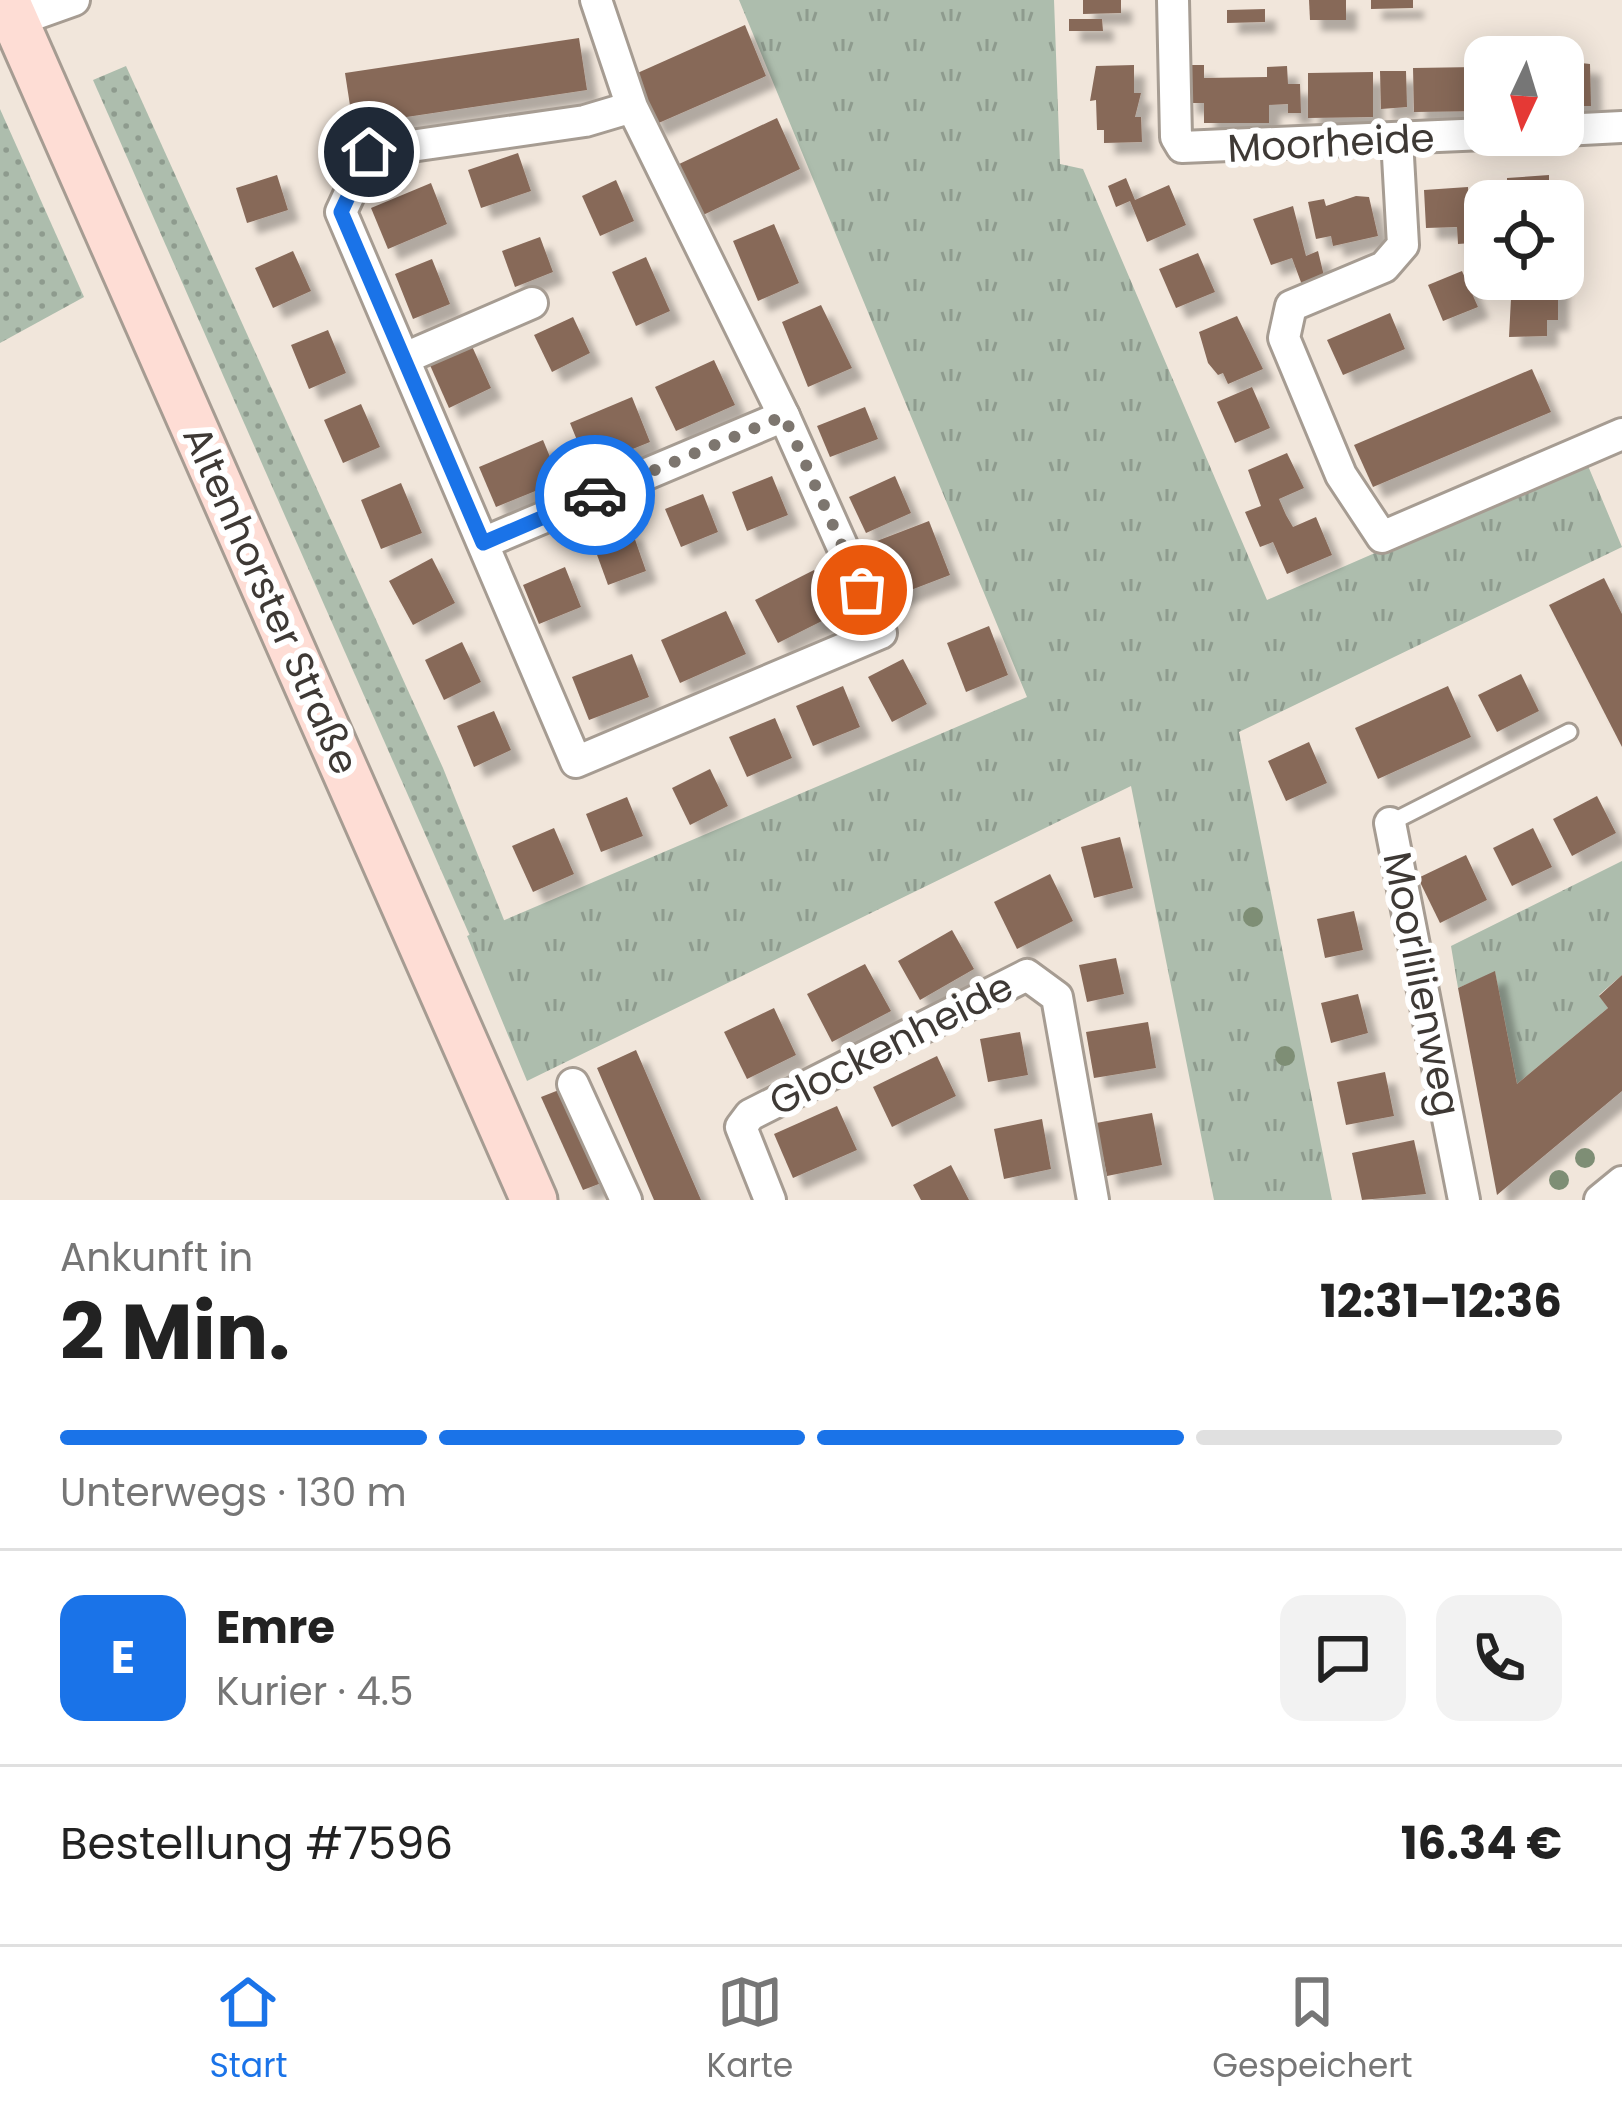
<!DOCTYPE html>
<html lang="de">
<head>
<meta charset="utf-8">
<style>
  :root { --surface:#fff; --page:#f2f2f2; --text:#222; --muted:#767676; --line:#e0e0e0; --accent:#1a73e8 }
  body { margin:0; font-family:Poppins,sans-serif; background:var(--page); color:var(--text); height:100vh; display:flex; flex-direction:column; font-size:45px; white-space:nowrap }
  * { box-sizing:border-box; margin:0 }
  p { font-size:39px; color:var(--muted) }
  .icon { flex:none; width:66px; height:66px; fill:none; stroke:currentColor; stroke-width:2; stroke-linecap:round; stroke-linejoin:round }
  .map { position:relative; height:1200px; overflow:hidden }
  .side { display:flex; flex-direction:column; background:var(--surface); flex:1 }
  .side>* { flex:none }
  .needle { width:78px; rotate:184deg }
  .buttons { position:absolute; left:1464px; top:36px; display:grid; gap:24px }
  .buttons a { display:grid; place-items:center; width:120px; height:120px; border-radius:24px; background:var(--surface); box-shadow:0 6px 30px #0003; font-size:60px }
  .pin { position:absolute; display:grid; place-items:center; width:102px; height:102px; color:#fff; margin:-51px; border:6px solid #fff; border-radius:50%; box-shadow:0 3px 12px #0007 }
  .courier { position:absolute; display:grid; place-items:center; width:120px; height:120px; margin:-60px; border:9px solid #1a73e8; border-radius:50%; background:#fff; color:#222; box-shadow:0 3px 15px #0007 }
  .headline em { font-style:normal; font-weight:700 }
  .headline div { display:flex; flex-direction:column-reverse }
  .headline { display:flex; align-items:center; justify-content:space-between; height:204px; padding:0 60px }
  h1 { font-size:78px; font-weight:700; line-height:90px }
  .bar { display:grid; grid-template-columns:repeat(4,1fr); gap:18px 12px; align-content:center; height:144px; padding:0 60px }
  .bar i { height:15px; border-radius:9px; background:var(--line) }
  .bar .current { background:var(--accent) }
  .bar p { grid-column:span 4 }
  .line { display:flex; align-items:center; gap:30px; padding:0 60px; border-top:3px solid var(--line) }
  .line div { flex:1 }
  .round { display:grid; place-items:center; flex:none; width:126px; height:126px; border-radius:24px; background:var(--page) }
  .dock { display:flex; justify-content:space-around; align-items:center; height:168px; border-top:3px solid var(--line); background:var(--surface); font-size:33px; color:var(--muted) }
  .dock a { display:grid; justify-items:center; gap:6px }
  .dock .current { color:var(--accent) }
  .map>svg:first-child { display:block }
</style>
</head>
<body>
<div class="map">
<svg width="1622" height="1200" viewBox="0 0 1622 1200">
  <defs>
    <pattern id="grass-dots" width="8" height="8" patternUnits="userSpaceOnUse" patternTransform="scale(3)"><rect width="8" height="8" fill="#adbdad"/><path d="M2 2h.1M6 6h.1" fill="none" stroke="#8e9b8e" stroke-width="1.8" stroke-linecap="round"/></pattern>
    <pattern id="park-tufts" width="24" height="20" patternUnits="userSpaceOnUse" patternTransform="scale(3)"><rect width="24" height="20" fill="#adbdad"/><path d="M3 7l-1-3M5 7V3M7 7l1-3M15 17l-1-3M17 17v-4M19 17l1-3" fill="none" stroke="#8e9b8e"/></pattern>
    <filter id="shadow"><feDropShadow dx="11" dy="11" stdDeviation="3" flood-color="#0004"/></filter>
  </defs>
  <rect width="100%" height="100%" fill="#f1e6db"/>
  <g fill="url(#grass-dots)">
    <polygon points="126,66 443,768 514,945 481,961 93,80"/>
    <polygon points="0,109 84,297 0,343"/>
  </g>
  <g fill="url(#park-tufts)">
    <polygon points="739,0 1054,0 1060,164 1083,169 1267,600 1586,461 1622,547 1239,732 1332,1200 1214,1200 1131,786 527,1081 467,936 1027,697"/>
    <polygon points="1622,861 1622,975 1599,995 1608,1008 1517,1084 1495,972 1458,988 1451,946"/>
  </g>
  <g fill="#876959" filter="url(#shadow)">
    <polygon points="1083,0 1121,0 1121,13 1083,14"/>
    <polygon points="1309,0 1346,0 1346,20 1310,20"/>
    <polygon points="1371,0 1413,0 1413,8 1371,9"/>
    <polygon points="1265,9 1265,22 1227,23 1227,10"/>
    <polygon points="1069,19 1102,19 1103,31 1069,31"/>
    <polygon points="745,25 766,76 654,125 633,75"/>
    <polygon points="579,38 587,90 353,125 345,73"/>
    <polygon points="1563,61 1590,64 1591,106 1563,106"/>
    <polygon points="1134,65 1134,93 1141,93 1135,117 1141,117 1142,142 1104,143 1104,130 1097,130 1096,100 1090,101 1096,66"/>
    <polygon points="1185,65 1204,65 1204,78 1267,77 1267,67 1287,66 1288,84 1300,84 1301,113 1288,113 1288,104 1269,105 1269,123 1204,123 1204,103 1186,103"/>
    <polygon points="1477,67 1477,82 1485,82 1485,111 1414,112 1413,68"/>
    <polygon points="1380,71 1406,71 1407,107 1381,109"/>
    <polygon points="1373,72 1373,117 1308,118 1308,73"/>
    <polygon points="777,118 800,169 701,216 677,165"/>
    <polygon points="518,153 531,191 481,208 468,170"/>
    <polygon points="277,175 288,210 247,223 236,188"/>
    <polygon points="1549,175 1549,201 1507,201 1507,178"/>
    <polygon points="1126,178 1135,200 1169,185 1186,225 1147,242 1130,201 1116,207 1108,186"/>
    <polygon points="616,180 634,221 600,236 582,196"/>
    <polygon points="431,183 447,224 388,249 371,208"/>
    <polygon points="1468,187 1470,226 1485,225 1485,242 1458,244 1457,227 1426,228 1424,190"/>
    <polygon points="1356,196 1369,197 1378,236 1333,246 1331,236 1316,239 1308,202 1324,199 1326,206"/>
    <polygon points="1293,206 1306,256 1318,251 1324,276 1302,285 1292,258 1271,265 1253,219"/>
    <polygon points="774,224 799,283 758,301 733,241"/>
    <polygon points="540,237 553,272 515,287 502,251"/>
    <polygon points="293,251 311,291 273,308 255,268"/>
    <polygon points="1198,253 1215,292 1176,308 1159,269"/>
    <polygon points="646,257 670,311 636,326 612,272"/>
    <polygon points="432,259 450,304 413,319 395,274"/>
    <polygon points="1462,271 1478,307 1443,321 1428,285"/>
    <polygon points="1512,279 1558,279 1558,320 1547,320 1547,336 1509,337"/>
    <polygon points="821,305 852,368 808,387 782,322"/>
    <polygon points="1390,313 1405,349 1343,375 1327,340"/>
    <polygon points="1237,316 1263,369 1228,384 1223,373 1218,375 1208,363 1199,332"/>
    <polygon points="573,317 590,353 552,372 534,335"/>
    <polygon points="328,330 346,373 309,389 291,345"/>
    <polygon points="471,344 491,388 449,408 429,363"/>
    <polygon points="714,360 735,405 676,431 655,387"/>
    <polygon points="1532,369 1551,412 1373,487 1354,445"/>
    <polygon points="1252,387 1270,428 1235,443 1217,402"/>
    <polygon points="632,397 650,442 588,467 570,423"/>
    <polygon points="361,404 380,447 343,463 324,420"/>
    <polygon points="865,407 878,439 830,457 817,426"/>
    <polygon points="543,440 560,481 496,507 479,467"/>
    <polygon points="1287,453 1304,488 1279,499 1286,515 1293,527 1316,517 1332,555 1287,574 1273,542 1260,547 1245,512 1261,506 1248,470"/>
    <polygon points="772,476 788,515 747,531 732,492"/>
    <polygon points="895,476 911,513 866,533 849,497"/>
    <polygon points="401,483 422,533 381,549 361,500"/>
    <polygon points="703,494 718,532 681,547 665,509"/>
    <polygon points="929,521 950,575 890,598 869,544"/>
    <polygon points="631,528 646,571 608,585 592,541"/>
    <polygon points="432,558 455,603 413,625 389,581"/>
    <polygon points="565,567 581,607 539,624 523,585"/>
    <polygon points="814,570 836,614 778,643 755,600"/>
    <polygon points="1604,578 1622,614 1622,747 1549,605"/>
    <polygon points="726,611 746,654 680,683 661,640"/>
    <polygon points="989,626 1008,675 966,692 947,643"/>
    <polygon points="462,642 481,682 444,700 425,660"/>
    <polygon points="632,654 649,697 589,720 572,677"/>
    <polygon points="903,659 927,704 892,722 868,677"/>
    <polygon points="1521,674 1539,711 1497,732 1478,695"/>
    <polygon points="843,686 860,727 813,746 796,706"/>
    <polygon points="1448,686 1471,737 1378,779 1355,728"/>
    <polygon points="494,711 511,750 474,767 457,726"/>
    <polygon points="775,718 792,758 747,777 729,737"/>
    <polygon points="1309,742 1327,783 1286,801 1268,761"/>
    <polygon points="710,769 728,806 690,825 672,788"/>
    <polygon points="1597,796 1616,833 1572,856 1553,819"/>
    <polygon points="627,797 643,836 601,852 586,814"/>
    <polygon points="554,828 574,874 533,892 512,846"/>
    <polygon points="1533,828 1552,867 1512,886 1493,848"/>
    <polygon points="1120,837 1133,888 1094,898 1081,847"/>
    <polygon points="1466,855 1487,900 1440,923 1418,878"/>
    <polygon points="1050,874 1073,921 1017,949 994,902"/>
    <polygon points="1354,911 1363,950 1325,958 1317,919"/>
    <polygon points="952,930 974,969 920,1000 898,961"/>
    <polygon points="1116,958 1124,994 1087,1002 1079,965"/>
    <polygon points="865,964 891,1011 832,1042 807,994"/>
    <polygon points="1495,971 1517,1084 1608,1008 1599,996 1622,975 1622,1091 1497,1195 1458,988"/>
    <polygon points="1358,994 1368,1033 1331,1043 1321,1003"/>
    <polygon points="774,1008 796,1055 747,1079 724,1032"/>
    <polygon points="1148,1022 1156,1068 1094,1078 1086,1032"/>
    <polygon points="1020,1032 1028,1075 988,1082 980,1039"/>
    <polygon points="636,1050 665,1117 701,1200 654,1200 597,1068"/>
    <polygon points="937,1056 956,1096 892,1127 873,1087"/>
    <polygon points="1385,1072 1394,1116 1346,1125 1337,1082"/>
    <polygon points="564,1088 604,1182 583,1190 541,1097"/>
    <polygon points="837,1106 857,1150 793,1178 774,1134"/>
    <polygon points="1152,1113 1162,1165 1107,1176 1096,1123"/>
    <polygon points="1042,1119 1051,1169 1004,1179 994,1129"/>
    <polygon points="1414,1140 1426,1194 1362,1200 1352,1153"/>
    <polygon points="951,1165 969,1200 921,1200 913,1185"/>
  </g>
  <g fill="none" stroke-linecap="round" stroke-linejoin="round">
    <defs>
      <polyline id="lane" points="1390,823 1569,732"/>
      <g id="street">
        <polyline points="596,0 632,107 784,416 881,633 576,762 341,212 369,152 585,121 632,107"/>
        <polyline points="1173,0 1176,137 1182,147 1485,134"/>
        <polyline points="15,21 74,0"/>
        <polyline points="1563,130 1622,127"/>
        <polyline points="1397,139 1403,245 1384,267 1291,306 1284,338 1341,475 1382,537 1622,434"/>
        <polyline points="405,358 532,303"/>
        <polyline points="483,543 784,416"/>
        <polyline points="1390,823 1464,1200"/>
        <polyline points="573,1084 626,1200"/>
        <polyline points="770,1200 741,1127 750,1115 1027,975 1057,997 1093,1200"/>
        <polyline points="1600,1200 1622,1182"/>
      </g>
      <polyline id="secondary" points="6,0 534,1200"/>
    </defs>
    <use href="#lane" stroke="#a69c92" stroke-width="21"/>
    <use href="#street" stroke="#a69c92" stroke-width="36"/>
    <use href="#secondary" stroke="#a69c92" stroke-width="51"/>
    <use href="#lane" stroke="#fff" stroke-width="15"/>
    <use href="#street" stroke="#fff" stroke-width="30"/>
    <use href="#secondary" stroke="#feddd5" stroke-width="45"/>
  </g>
  <g fill="#7e8e75">
    <circle cx="1253" cy="917" r="10"/>
    <circle cx="1285" cy="1056" r="10"/>
    <circle cx="1585" cy="1158" r="10"/>
    <circle cx="1559" cy="1180" r="10"/>
  </g>
  <g fill="none" stroke-linecap="round" stroke-linejoin="round">
    <polyline stroke="#7d766f" stroke-width="12" stroke-dasharray="0 21.6" points="595,495 784,416 862,590"/>
    <polyline stroke="#1a73e8" stroke-width="15" points="369,152 341,212 483,543 595,495"/>
  </g>
  <g text-anchor="middle" dominant-baseline="central" stroke-width="12" stroke-linejoin="round" paint-order="stroke">
    <g font-size="39" fill="#3e3935" stroke="#fff">
      <text transform="translate(1331 143) rotate(-3)">Moorheide</text>
      <text transform="translate(271 600) rotate(66)">Altenhorster Straße</text>
      <text transform="translate(1422 984) rotate(79)">Moorlilienweg</text>
      <text transform="translate(891 1044) rotate(-27)">Glockenheide</text>
    </g>
  </g>
</svg>
<div class="buttons">
<a><svg class="needle" viewBox="-14 -14 28 28"><path d="M0-13l5 13h-10z" fill="#e53935"/><path d="M0 13l5-13h-10z" fill="#767676"/></svg></a>
<a><svg class="icon" aria-label="locate" viewBox="0 0 24 24"><circle cx="12" cy="12" r="6"/><path d="M12 2v4M12 18v4M2 12h4M18 12h4"/></svg></a>
</div>
<div class="pin" style="left:862px;top:590px;background:#ea580c"><svg class="icon" aria-label="bag" viewBox="0 0 24 24"><path d="M5 8h14l-1 12H6zM9 8a3 3 0 0 1 6 0"/></svg></div>
<div class="pin" style="left:369px;top:152px;background:#1f2937"><svg class="icon" aria-label="home" viewBox="0 0 24 24"><path d="M3 11l9-7 9 7M6 9v11h12V9"/></svg></div>
<div class="courier" style="left:595px;top:495px"><svg class="icon" aria-label="car" viewBox="0 0 24 24"><path d="M5 17H2v-5l4-1 3-4h7l3 4 3 1v5h-3M9 17h6M6 11h13"/><circle cx="7" cy="17" r="2"/><circle cx="17" cy="17" r="2"/></svg></div>
</div>
<section class="side">
<div class="headline"><div><h1>2 Min.</h1><p>Ankunft in</p></div><em>12:31–12:36</em></div>
<div class="bar"><i class="current"></i><i class="current"></i><i class="current"></i><i></i><p>Unterwegs · 130 m</p></div>
<div class="line" style="height:216px"><b class="round" style="background:var(--accent);color:#fff">E</b><div><b>Emre</b><p>Kurier · 4.5</p></div><a class="round"><svg class="icon" aria-label="chat" viewBox="0 0 24 24"><path d="M4 5h16v11H9l-5 4z"/></svg></a><a class="round"><svg class="icon" aria-label="phone" viewBox="0 0 24 24"><path d="M5 4h4l2 5-3 2q2 4 5 5l2-3 5 2v4C11 20 4 13 5 4z"/></svg></a></div>
<div class="line" style="height:156px"><div>Bestellung #7596</div><b>16.34 €</b></div>
</section>
<nav class="dock">
<a class="current"><svg class="icon" aria-label="home" viewBox="0 0 24 24"><path d="M3 11l9-7 9 7M6 9v11h12V9"/></svg>Start</a>
<a><svg class="icon" aria-label="map" viewBox="0 0 24 24"><path d="M3 6l6-2 6 2 6-2v14l-6 2-6-2-6 2zM9 4v14M15 6v14"/></svg>Karte</a>
<a><svg class="icon" aria-label="saved" viewBox="0 0 24 24"><path d="M7 4h10v16l-5-4-5 4z"/></svg>Gespeichert</a>
</nav>
</body>
</html>
